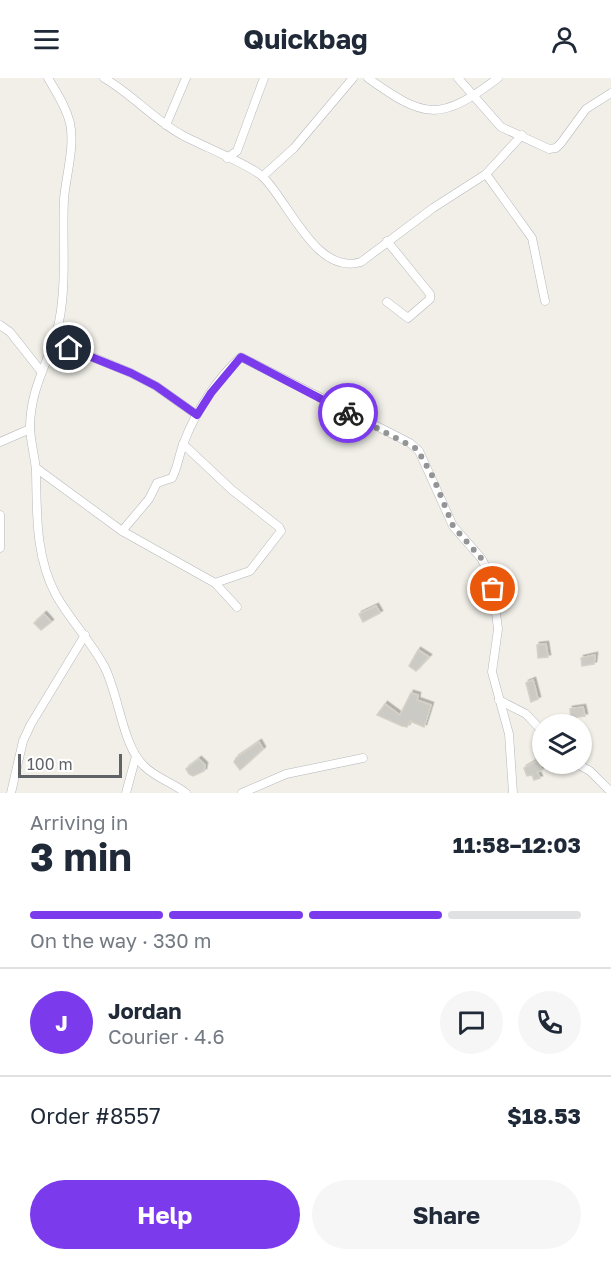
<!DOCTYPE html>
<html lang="en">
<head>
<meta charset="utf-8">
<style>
  :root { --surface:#fff; --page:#f6f6f7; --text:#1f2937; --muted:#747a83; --line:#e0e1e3; --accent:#7c3aed }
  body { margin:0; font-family:"Golos Text",sans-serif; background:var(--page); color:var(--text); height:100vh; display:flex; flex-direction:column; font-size:22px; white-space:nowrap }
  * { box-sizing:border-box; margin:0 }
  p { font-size:20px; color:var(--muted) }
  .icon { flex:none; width:33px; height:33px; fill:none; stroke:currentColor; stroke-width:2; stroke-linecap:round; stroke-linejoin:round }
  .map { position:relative; height:715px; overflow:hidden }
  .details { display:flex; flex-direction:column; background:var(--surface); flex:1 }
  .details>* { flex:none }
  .tools { position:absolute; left:532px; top:636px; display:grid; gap:12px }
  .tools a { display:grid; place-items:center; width:60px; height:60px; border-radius:50%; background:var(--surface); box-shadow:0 2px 4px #0004; font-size:30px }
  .scale { position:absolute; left:18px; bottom:15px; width:104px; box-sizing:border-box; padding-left:6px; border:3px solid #5f6368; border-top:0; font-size:16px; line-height:21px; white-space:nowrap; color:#5f6368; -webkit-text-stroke:4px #fff; paint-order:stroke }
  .pin { position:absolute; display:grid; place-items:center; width:51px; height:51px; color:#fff; margin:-26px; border:3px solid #fff; border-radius:50%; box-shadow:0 2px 6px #0007 }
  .courier { position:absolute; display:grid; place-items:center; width:60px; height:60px; margin:-30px; border:4px solid #7c3aed; border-radius:50%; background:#fff; color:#222; box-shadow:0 2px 8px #0007 }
  .head em { font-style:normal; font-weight:700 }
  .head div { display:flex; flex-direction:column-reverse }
  .head { display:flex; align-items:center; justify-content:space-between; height:102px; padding:0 30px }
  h1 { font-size:39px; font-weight:700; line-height:45px }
  .bar { display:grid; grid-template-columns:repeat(4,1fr); gap:9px 6px; align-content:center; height:72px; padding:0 30px }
  .bar i { height:8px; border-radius:4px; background:var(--line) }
  .bar .current { background:var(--accent) }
  .bar p { grid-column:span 4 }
  .line { display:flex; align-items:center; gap:15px; padding:0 30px; border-top:2px solid var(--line) }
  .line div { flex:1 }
  .round { display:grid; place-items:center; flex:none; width:63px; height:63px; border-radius:32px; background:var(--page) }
  .primary-button { display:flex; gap:12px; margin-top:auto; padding:12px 30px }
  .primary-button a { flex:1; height:69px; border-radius:36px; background:var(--accent); color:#fff; font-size:24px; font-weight:700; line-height:69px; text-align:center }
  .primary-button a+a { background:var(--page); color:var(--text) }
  header { display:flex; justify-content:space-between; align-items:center; height:78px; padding:0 30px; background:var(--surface); font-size:27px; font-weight:700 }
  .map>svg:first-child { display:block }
</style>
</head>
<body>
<header><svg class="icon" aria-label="menu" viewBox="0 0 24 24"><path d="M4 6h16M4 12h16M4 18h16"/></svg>Quickbag<svg class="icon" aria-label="person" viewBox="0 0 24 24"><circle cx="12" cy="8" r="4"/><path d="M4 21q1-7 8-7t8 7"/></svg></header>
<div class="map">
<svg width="611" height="715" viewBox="0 0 611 715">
  <defs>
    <filter id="shadow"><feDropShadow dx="2.5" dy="-2.5" stdDeviation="0" flood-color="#0004"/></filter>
  </defs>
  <rect width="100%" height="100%" fill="#f1efe8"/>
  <g fill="#cccac5" stroke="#d6d1c6" stroke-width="1.5" filter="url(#shadow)">
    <polygon points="376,528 380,535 363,544 359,536"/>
    <polygon points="44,536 51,544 41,552 34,545"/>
    <polygon points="546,566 548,579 538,580 537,567"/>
    <polygon points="418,572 429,579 416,593 409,588"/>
    <polygon points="595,577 594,586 582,588 581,580"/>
    <polygon points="533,602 538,621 531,624 526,605"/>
    <polygon points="411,615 418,617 417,622 431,627 424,649 410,643 407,649 402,648 377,637 385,626 400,637"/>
    <polygon points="583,629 585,638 571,640 570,631"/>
    <polygon points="259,664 263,671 240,692 234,684 236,680"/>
    <polygon points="199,681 205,687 204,693 193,698 189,696 186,691"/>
    <polygon points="538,682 542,692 537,694 540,700 534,702 532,697 527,698 524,690"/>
  </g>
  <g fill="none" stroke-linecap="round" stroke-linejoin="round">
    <defs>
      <g id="street">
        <path d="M 48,0 C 56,14 66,28 70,45 C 75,69 66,97 64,121 C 62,162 67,204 59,244 C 51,282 31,305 30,348 C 30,363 35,378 36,393 C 37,434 35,478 56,517 C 70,542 90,562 104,588 C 119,616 122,667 144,688 C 156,700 173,705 186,715"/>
        <path d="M 104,0 C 132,16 153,41 182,57 C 200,67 251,87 263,99 C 289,124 316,198 361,184 L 433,130 L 486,96 L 522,57"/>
        <path d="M 368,0 C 425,41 440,44 498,0"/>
        <polyline points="458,0 501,49 549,71 556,70 561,65 586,31 611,15"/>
        <polyline points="166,47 186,0"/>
        <polyline points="227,80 237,73 264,0"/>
        <polyline points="486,96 532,160 545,223"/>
        <polyline points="263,98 294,70 353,0"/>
        <polyline points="387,224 408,240 430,221 430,216 387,163"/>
        <polyline points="0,247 10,254 40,292"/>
        <polyline points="54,263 131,295 156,308 197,337"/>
        <polyline points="0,364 30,351"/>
        <polyline points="183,366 232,412 279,449 281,453 250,493 215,505"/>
        <polyline points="36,390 122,453 215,505 237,529"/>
        <polyline points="0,437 0,470"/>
        <path d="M 122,453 L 149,421 L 157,405 L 172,400 C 178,389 179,376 184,364 C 195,335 217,300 241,279 L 410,365 L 419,373 L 453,448 L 481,480 L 488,493 L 493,511 L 498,551 L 492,594 L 509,656 L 513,715"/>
        <polyline points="499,622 526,636 543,654"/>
        <polyline points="577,686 590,693 611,714"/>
        <polyline points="11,715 23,663 31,646 85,557"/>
        <polyline points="126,715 136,678"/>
        <polyline points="242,715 286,696 363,680"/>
      </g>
    </defs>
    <use href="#street" stroke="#b5b8bc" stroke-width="9"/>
    <use href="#street" stroke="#fff" stroke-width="8"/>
  </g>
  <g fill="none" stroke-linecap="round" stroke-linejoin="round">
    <polyline stroke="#929495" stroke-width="6" stroke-dasharray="0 10.8" points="348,335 417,371 433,399 453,448 481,480 488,493 493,511"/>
    <polyline stroke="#7c3aed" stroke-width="8" points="69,270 131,295 156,308 197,337 211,315 241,279 348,335"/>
  </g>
</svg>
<div class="tools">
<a><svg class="icon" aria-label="layers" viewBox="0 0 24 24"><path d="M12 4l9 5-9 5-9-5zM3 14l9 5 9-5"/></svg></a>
</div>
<div class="scale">100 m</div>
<div class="pin" style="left:493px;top:511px;background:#ea580c"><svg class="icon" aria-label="bag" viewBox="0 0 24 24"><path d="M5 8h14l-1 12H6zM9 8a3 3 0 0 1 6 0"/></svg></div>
<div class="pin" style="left:69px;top:270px;background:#1f2937"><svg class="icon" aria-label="home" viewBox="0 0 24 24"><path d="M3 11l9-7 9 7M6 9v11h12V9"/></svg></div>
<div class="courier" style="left:348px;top:335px"><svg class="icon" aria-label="bike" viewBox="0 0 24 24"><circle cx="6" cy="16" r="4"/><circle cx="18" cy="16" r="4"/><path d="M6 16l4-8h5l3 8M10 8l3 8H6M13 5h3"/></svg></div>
</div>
<section class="details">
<div class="head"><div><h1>3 min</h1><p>Arriving in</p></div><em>11:58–12:03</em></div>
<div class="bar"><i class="current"></i><i class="current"></i><i class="current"></i><i></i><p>On the way · 330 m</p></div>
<div class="line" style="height:108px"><b class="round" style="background:var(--accent);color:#fff">J</b><div><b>Jordan</b><p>Courier · 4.6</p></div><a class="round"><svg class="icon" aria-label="chat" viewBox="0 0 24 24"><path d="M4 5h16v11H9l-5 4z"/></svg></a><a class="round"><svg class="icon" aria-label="phone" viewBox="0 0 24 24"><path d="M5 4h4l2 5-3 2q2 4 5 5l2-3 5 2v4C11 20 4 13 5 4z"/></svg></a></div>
<div class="line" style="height:78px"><div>Order #8557</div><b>$18.53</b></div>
<div class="primary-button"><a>Help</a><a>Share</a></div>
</section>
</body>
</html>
